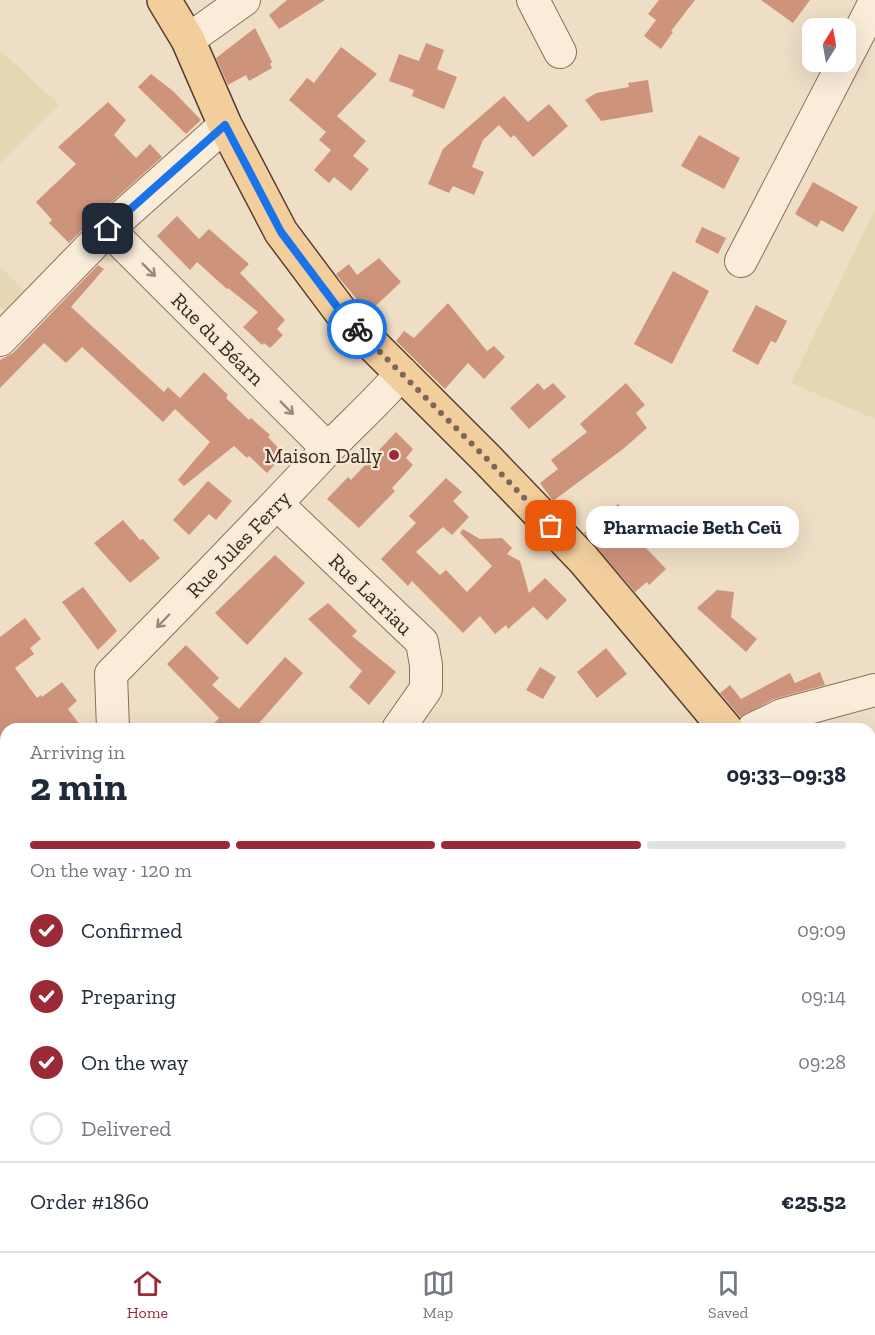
<!DOCTYPE html>
<html lang="en">
<head>
<meta charset="utf-8">
<style>
  :root { --surface:#fff; --page:#f6f6f7; --text:#1f2937; --muted:#747a83; --line:#e0e1e3; --accent:#9b2a37 }
  body { margin:0; font-family:"Zilla Slab",serif; background:var(--page); color:var(--text); height:100vh; display:flex; flex-direction:column; font-size:22px; white-space:nowrap }
  * { box-sizing:border-box; margin:0 }
  p { font-size:20px; color:var(--muted) }
  .icon { flex:none; width:33px; height:33px; fill:none; stroke:currentColor; stroke-width:2; stroke-linecap:round; stroke-linejoin:round }
  .map { position:relative; flex:1; overflow:hidden }
  .panel { position:absolute; left:0px; top:723px; width:876px; height:528px; display:flex; flex-direction:column; background:var(--surface); border-radius:18px 18px 0 0; box-shadow:0 6px 24px #0002 }
  .panel>* { flex:none }
  .needle { width:39px; rotate:11deg }
  .fabs { position:absolute; left:802px; top:18px; display:grid; gap:12px }
  .fabs a { display:grid; place-items:center; width:54px; height:54px; border-radius:12px; background:var(--surface); box-shadow:0 6px 24px #0002; font-size:30px }
  .pin { position:absolute; display:grid; place-items:center; width:51px; height:51px; color:#fff; margin:-26px; border-radius:12px; box-shadow:0 3px 9px #0006 }
  .courier { position:absolute; display:grid; place-items:center; width:60px; height:60px; margin:-30px; border:4px solid #1a73e8; border-radius:50%; background:#fff; color:#222; box-shadow:0 2px 8px #0007 }
  .bubble { position:absolute; height:42px; border-radius:18px; background:var(--surface); box-shadow:0 6px 24px #0002; font-size:20px; font-weight:700; line-height:42px; text-align:center }
  .summary em { font-style:normal; font-weight:700 }
  .summary div { display:flex; flex-direction:column-reverse }
  .summary { display:flex; align-items:center; justify-content:space-between; height:102px; padding:0 30px }
  h1 { font-size:39px; font-weight:700; line-height:45px }
  .bar { display:grid; grid-template-columns:repeat(4,1fr); gap:9px 6px; align-content:center; height:72px; padding:0 30px }
  .bar i { height:8px; border-radius:4px; background:var(--line) }
  .bar .current { background:var(--accent) }
  .bar p { grid-column:span 4 }
  .line { display:flex; align-items:center; gap:15px; padding:0 30px; border-top:2px solid var(--line) }
  .line div { flex:1 }
  ol { padding:0 30px; list-style:none }
  li { display:flex; align-items:center; gap:18px; height:66px }
  li p { margin-inline-start:auto }
  li .icon { padding:6px; border-radius:50%; background:var(--accent); color:#fff; stroke-width:4 }
  li:last-child { color:var(--muted) }
  li i { width:33px; height:33px; border:3px solid var(--line); border-radius:50% }
  .tab-bar { display:flex; justify-content:space-around; align-items:center; height:84px; border-top:2px solid var(--line); background:var(--surface); font-size:16px; color:var(--muted) }
  .tab-bar a { display:grid; justify-items:center; gap:3px }
  .tab-bar .current { color:var(--accent) }
  .map>svg:first-child { display:block }
</style>
</head>
<body>
<div class="map">
<svg width="875" height="1251" viewBox="0 0 875 1251">
  <rect width="100%" height="100%" fill="#efdec6"/>
  <g fill="#e5d7b3">
    <polygon points="0,50 59,105 0,163"/>
    <polygon points="875,210 875,419 791,383"/>
    <polygon points="0,266 27,293 6,313 0,306"/>
    <polygon points="6,1109 6,1173 0,1165 0,1112"/>
    <polygon points="64,1245 102,1245 92,1251 69,1251"/>
  </g>
  <polygon fill="#cdce99" points="411,1245 723,1245 729,1251 404,1251"/>
  <g fill="#ce947b">
    <polygon points="287,0 325,0 279,29 269,15"/>
    <polygon points="659,0 695,0 671,31 673,32 661,49 644,36 656,20 648,14"/>
    <polygon points="761,0 810,0 793,23"/>
    <polygon points="255,28 272,62 270,64 272,68 249,81 246,75 228,85 216,58"/>
    <polygon points="426,43 444,50 437,69 457,77 444,109 412,96 414,90 389,81 399,54 419,61"/>
    <polygon points="341,47 377,74 337,116 366,141 353,156 369,169 351,191 334,177 329,183 314,170 331,150 319,140 326,132 289,100 307,78 314,83"/>
    <polygon points="151,74 173,91 201,120 186,134 138,87"/>
    <polygon points="648,80 653,112 601,121 585,100 596,93 629,87 628,83"/>
    <polygon points="504,96 528,122 549,104 568,126 533,157 514,135 511,138 499,125 483,140 472,167 484,172 474,195 453,186 449,193 428,184 443,149"/>
    <polygon points="108,102 126,120 114,135 136,158 150,144 162,157 96,216 69,243 49,223 52,220 36,202 76,164 58,147"/>
    <polygon points="699,135 740,158 724,189 681,166"/>
    <polygon points="813,182 858,207 843,232 821,220 817,227 795,214"/>
    <polygon points="177,216 199,239 209,229 249,264 240,273 285,320 277,329 283,335 270,348 264,343 262,345 243,327 258,312 228,288 227,289 197,262 190,270 157,236"/>
    <polygon points="702,227 726,238 718,254 695,242"/>
    <polygon points="379,258 401,282 368,313 336,274 349,264 357,275"/>
    <polygon points="98,265 104,269 71,307 164,392 168,387 180,398 204,372 228,395 226,398 249,420 251,418 270,435 268,437 284,454 267,473 249,456 247,458 234,446 184,486 178,480 210,442 175,409 163,422 82,347 66,363 44,343 0,388 0,360 13,353"/>
    <polygon points="673,271 709,291 672,364 634,344"/>
    <polygon points="448,303 487,351 494,346 505,357 484,379 468,363 445,389 396,341 404,331 414,338"/>
    <polygon points="756,305 787,321 776,343 771,341 758,365 732,351"/>
    <polygon points="538,383 544,390 553,383 566,397 529,429 510,408"/>
    <polygon points="626,383 645,405 636,413 647,428 623,449 553,501 540,483 558,469 551,460 587,432 580,424"/>
    <polygon points="396,432 413,449 406,458 413,465 392,488 395,491 359,528 327,499 348,477 351,480"/>
    <polygon points="446,478 462,492 453,501 469,517 452,535 443,527 416,552 440,575 446,570 467,592 492,566 460,533 463,529 480,539 502,538 512,548 507,554 520,561 529,593 545,578 567,600 547,620 532,605 533,607 508,629 506,625 495,634 480,616 463,633 412,581 408,586 381,559 416,523 409,516"/>
    <polygon points="208,481 232,501 216,520 209,514 189,535 173,520"/>
    <polygon points="618,504 652,543 646,548 666,569 649,585 647,582 635,592 584,533"/>
    <polygon points="123,520 140,540 143,539 160,558 130,583 94,543"/>
    <polygon points="275,555 305,583 247,645 215,613"/>
    <polygon points="83,587 117,631 98,650 62,602"/>
    <polygon points="717,590 734,592 731,617 757,639 746,652 697,608"/>
    <polygon points="328,603 357,631 352,636 396,672 369,705 349,687 362,671 308,619"/>
    <polygon points="25,618 41,639 30,648 34,654 15,668 37,698 41,695 42,697 62,682 77,701 68,709 83,729 23,729 21,726 17,729 6,729 6,737 0,741 0,637"/>
    <polygon points="186,645 219,678 212,685 239,709 285,657 303,673 254,729 209,729 219,718 167,664"/>
    <polygon points="606,648 627,674 597,698 577,672"/>
    <polygon points="540,667 556,677 543,699 526,690"/>
    <polygon points="820,672 825,685 774,699 740,717 720,693 730,685 741,699 790,673 795,683"/>
  </g>
  <g fill="none" stroke-linecap="round" stroke-linejoin="round">
    <defs>
      <g id="minor">
        <polyline points="533,0 560,52"/>
        <polyline points="188,40 244,0"/>
        <polyline points="846,58 875,2"/>
        <polyline points="108,229 328,449"/>
        <polyline points="741,261 844,62"/>
        <polyline points="0,340 108,229 225,125"/>
        <polyline points="277,504 422,642 426,665 426,689 398,729"/>
        <path d="M 113,729 L 111,674 C 183,601 255,527 326,451 C 351,425 378,401 402,373"/>
        <polyline points="753,729 782,715 875,690"/>
        <polyline points="0,878 6,874"/>
        <polyline points="173,1245 178,1251"/>
        <polyline points="251,1251 258,1245"/>
      </g>
      <g id="major">
        <polyline points="164,0 188,40 225,125 281,232 344,316 487,459 583,559 726,729"/>
        <polyline points="870,926 875,937"/>
      </g>
    </defs>
    <use href="#minor" stroke="#8b6f5b" stroke-width="34"/>
    <use href="#major" stroke="#593e2f" stroke-width="36"/>
    <use href="#minor" stroke="#f9ecd9" stroke-width="32"/>
    <use href="#major" stroke="#f2ce9d" stroke-width="33"/>
  </g>
  <defs><path id="oneway-shaft" d="M-6 0H5M1.5-3L5.5 0L1.5 3" fill="none" stroke-width="1.6" stroke-linecap="round" stroke-linejoin="round" transform="scale(1.5)"/></defs>
  <g stroke="#9a8a7c">
    <use href="#oneway-shaft" transform="translate(149 270) rotate(45)"/>
    <use href="#oneway-shaft" transform="translate(287 408) rotate(45)"/>
    <use href="#oneway-shaft" transform="translate(163 621) rotate(134)"/>
  </g>
  <g fill="none" stroke-linecap="round" stroke-linejoin="round">
    <polyline stroke="#7a6859" stroke-width="6" stroke-dasharray="0 10.8" points="357,329 487,459 551,526"/>
    <polyline stroke="#1a73e8" stroke-width="8" points="108,229 225,125 281,232 344,316 357,329"/>
  </g>
  <circle fill="#9b2a37" stroke="#f6e9d5" stroke-width="2" cx="394" cy="455" r="6"/>
  <g text-anchor="middle" dominant-baseline="central" stroke-width="4.5" stroke-linejoin="round" paint-order="stroke">
    <g font-size="21" fill="#3b291f" stroke="#f6e9d5">
      <text transform="translate(218 339) rotate(45)">Rue du Béarn</text>
      <text transform="translate(238 544) rotate(-46)">Rue Jules Ferry</text>
      <text transform="translate(371 594) rotate(44)">Rue Larriau</text>
    </g>
    <g font-size="21" fill="#3b291f" stroke="#f6e9d5" text-anchor="end">
      <text x="382" y="455">Maison Dally</text>
    </g>
  </g>
</svg>
<div class="fabs">
<a><svg class="needle" viewBox="-14 -14 28 28"><path d="M0-13l5 13h-10z" fill="#e53935"/><path d="M0 13l5-13h-10z" fill="#747a83"/></svg></a>
</div>
<div class="pin" style="left:551px;top:526px;background:#ea580c"><svg class="icon" aria-label="bag" viewBox="0 0 24 24"><path d="M5 8h14l-1 12H6zM9 8a3 3 0 0 1 6 0"/></svg></div>
<div class="pin" style="left:108px;top:229px;background:#1f2937"><svg class="icon" aria-label="home" viewBox="0 0 24 24"><path d="M3 11l9-7 9 7M6 9v11h12V9"/></svg></div>
<div class="courier" style="left:357px;top:329px"><svg class="icon" aria-label="bike" viewBox="0 0 24 24"><circle cx="6" cy="16" r="4"/><circle cx="18" cy="16" r="4"/><path d="M6 16l4-8h5l3 8M10 8l3 8H6M13 5h3"/></svg></div>
<div class="bubble" style="left:586px;top:506px;width:213px">Pharmacie Beth Ceü</div>
<section class="panel">
<div class="summary"><div><h1>2 min</h1><p>Arriving in</p></div><em>09:33–09:38</em></div>
<div class="bar"><i class="current"></i><i class="current"></i><i class="current"></i><i></i><p>On the way · 120 m</p></div>
<ol>
<li><svg class="icon" aria-label="check" viewBox="0 0 24 24"><path d="M5 12l5 5 9-10"/></svg>Confirmed<p>09:09</p></li>
<li><svg class="icon" aria-label="check" viewBox="0 0 24 24"><path d="M5 12l5 5 9-10"/></svg>Preparing<p>09:14</p></li>
<li><svg class="icon" aria-label="check" viewBox="0 0 24 24"><path d="M5 12l5 5 9-10"/></svg>On the way<p>09:28</p></li>
<li><i></i>Delivered</li>
</ol>
<div class="line" style="height:78px"><div>Order #1860</div><b>€25.52</b></div>
</section>
</div>
<nav class="tab-bar">
<a class="current"><svg class="icon" aria-label="home" viewBox="0 0 24 24"><path d="M3 11l9-7 9 7M6 9v11h12V9"/></svg>Home</a>
<a><svg class="icon" aria-label="map" viewBox="0 0 24 24"><path d="M3 6l6-2 6 2 6-2v14l-6 2-6-2-6 2zM9 4v14M15 6v14"/></svg>Map</a>
<a><svg class="icon" aria-label="saved" viewBox="0 0 24 24"><path d="M7 4h10v16l-5-4-5 4z"/></svg>Saved</a>
</nav>
</body>
</html>
